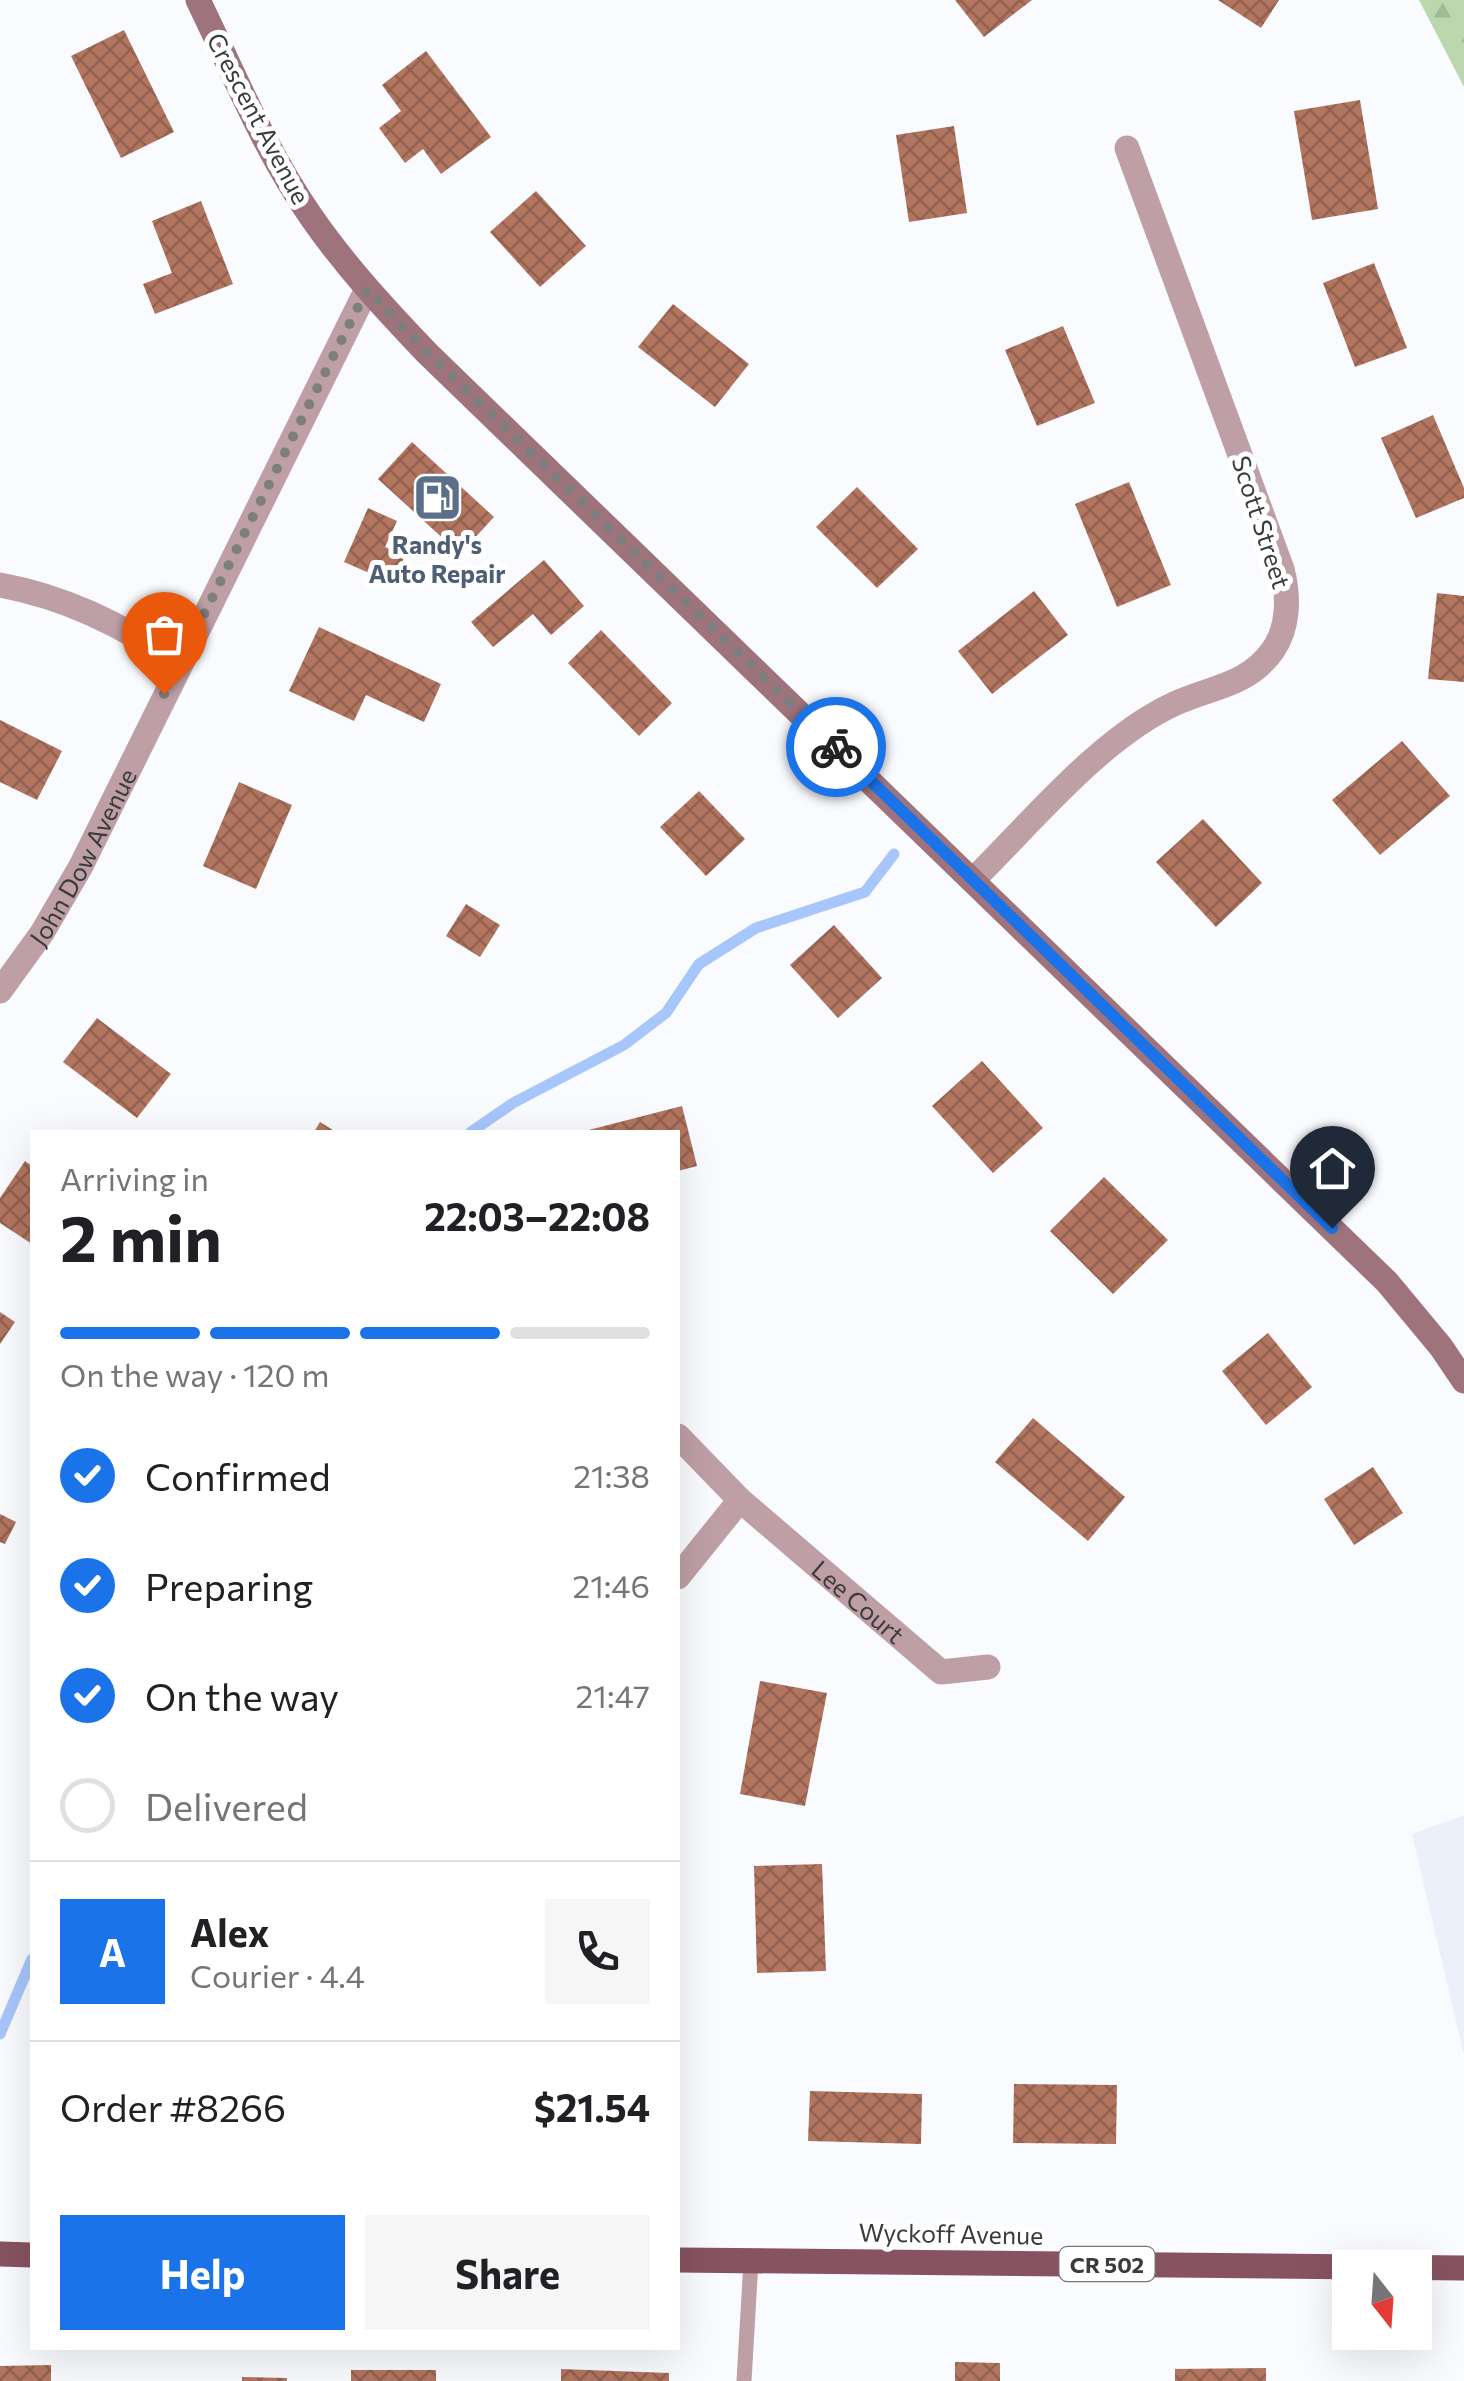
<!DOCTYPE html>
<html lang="en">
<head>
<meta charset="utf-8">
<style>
  :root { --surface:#fff; --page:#f6f6f6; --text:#202124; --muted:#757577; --line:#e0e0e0; --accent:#1a73e8 }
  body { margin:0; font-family:Commissioner,sans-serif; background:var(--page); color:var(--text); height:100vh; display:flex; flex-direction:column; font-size:38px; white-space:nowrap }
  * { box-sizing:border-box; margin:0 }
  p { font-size:32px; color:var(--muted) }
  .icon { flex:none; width:55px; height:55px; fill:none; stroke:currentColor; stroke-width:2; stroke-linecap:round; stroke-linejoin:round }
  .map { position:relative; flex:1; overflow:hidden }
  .details { position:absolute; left:30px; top:1130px; width:650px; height:1220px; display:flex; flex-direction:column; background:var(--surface); border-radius:0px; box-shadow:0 10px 40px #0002 }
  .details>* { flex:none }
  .needle { width:65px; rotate:163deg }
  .controls { position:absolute; left:1332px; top:2250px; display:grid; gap:20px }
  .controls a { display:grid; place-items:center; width:100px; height:100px; border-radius:0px; background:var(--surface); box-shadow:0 10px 40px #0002; font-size:50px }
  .pin { position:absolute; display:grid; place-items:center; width:85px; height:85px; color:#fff; margin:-102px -42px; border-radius:50% 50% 50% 0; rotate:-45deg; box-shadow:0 0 10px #0007 }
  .pin .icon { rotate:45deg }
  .courier { position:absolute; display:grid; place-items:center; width:100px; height:100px; margin:-50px; border:8px solid #1a73e8; border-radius:50%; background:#fff; color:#222; box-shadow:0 2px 12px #0007 }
  .summary em { font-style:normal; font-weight:700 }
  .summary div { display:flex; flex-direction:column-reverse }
  .summary { display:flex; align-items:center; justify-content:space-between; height:170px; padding:0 30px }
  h1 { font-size:65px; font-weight:700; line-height:75px }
  .bar { display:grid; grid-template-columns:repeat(4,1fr); gap:15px 10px; align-content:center; height:120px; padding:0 30px }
  .bar i { height:12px; border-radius:8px; background:var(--line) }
  .bar .selected { background:var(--accent) }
  .bar p { grid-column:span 4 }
  .line { display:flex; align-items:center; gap:25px; padding:0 30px; border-top:2px solid var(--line) }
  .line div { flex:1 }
  .round { display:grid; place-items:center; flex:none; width:105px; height:105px; border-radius:0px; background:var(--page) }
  ol { padding:0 30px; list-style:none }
  li { display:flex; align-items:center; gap:30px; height:110px }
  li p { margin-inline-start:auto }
  li .icon { padding:10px; border-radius:50%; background:var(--accent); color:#fff; stroke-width:4 }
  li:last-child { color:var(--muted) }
  li i { width:55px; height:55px; border:5px solid var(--line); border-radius:50% }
  .primary-button { display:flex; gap:20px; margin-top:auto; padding:20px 30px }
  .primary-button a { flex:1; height:115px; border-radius:0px; background:var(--accent); color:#fff; font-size:40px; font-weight:700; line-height:115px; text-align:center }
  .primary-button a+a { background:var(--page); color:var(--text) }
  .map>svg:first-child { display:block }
</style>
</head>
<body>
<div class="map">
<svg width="1464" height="2381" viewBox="0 0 1464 2381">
  <defs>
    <pattern id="forest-firs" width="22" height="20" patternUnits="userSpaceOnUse" patternTransform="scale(2.5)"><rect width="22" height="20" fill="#bad7ae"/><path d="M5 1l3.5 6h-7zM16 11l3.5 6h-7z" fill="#a1b997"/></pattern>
    <pattern id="building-cross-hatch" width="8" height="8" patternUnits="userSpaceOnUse" patternTransform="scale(2.5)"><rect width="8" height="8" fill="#b2755f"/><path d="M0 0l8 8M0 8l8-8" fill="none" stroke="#926150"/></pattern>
  </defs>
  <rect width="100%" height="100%" fill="#f9fbff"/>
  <polygon fill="#ecf0fb" points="1464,1815 1464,2055 1412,1834"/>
  <polygon fill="url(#forest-firs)" points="1419,0 1464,0 1464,87"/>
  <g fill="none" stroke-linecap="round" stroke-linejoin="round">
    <g stroke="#a7c6fc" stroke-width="11">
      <polyline points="471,1132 513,1103 624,1045 666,1013 699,964 756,928 865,892 894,854"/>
      <polyline points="0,2034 32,1959"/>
    </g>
  </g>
  <g fill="url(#building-cross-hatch)">
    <polygon points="955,0 1032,0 984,37"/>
    <polygon points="1218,0 1279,0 1261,28"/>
    <polygon points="124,30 174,132 121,158 71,56"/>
    <polygon points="426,51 491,137 441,174 423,149 405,163 379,128 401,111 382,85"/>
    <polygon points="1360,100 1378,209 1312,220 1294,111"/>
    <polygon points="954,126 967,213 909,222 896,135"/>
    <polygon points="536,191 586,246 540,287 490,232"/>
    <polygon points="201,201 233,284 155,314 143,284 172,273 152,221"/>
    <polygon points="1374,263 1407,348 1355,367 1323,283"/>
    <polygon points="673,304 749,364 715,407 638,347"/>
    <polygon points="1063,326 1095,403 1037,426 1005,350"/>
    <polygon points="1433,415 1464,488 1464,498 1416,518 1381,438"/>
    <polygon points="412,442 494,517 460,554 378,479"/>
    <polygon points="1129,482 1171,585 1117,607 1075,504"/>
    <polygon points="857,487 918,549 877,588 816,527"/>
    <polygon points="368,508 397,521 385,547 405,556 392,583 344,562"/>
    <polygon points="544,560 584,606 551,635 533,614 493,647 471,622"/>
    <polygon points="1034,591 1068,635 992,694 958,651"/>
    <polygon points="1437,593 1464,596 1464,682 1428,679"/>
    <polygon points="319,627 441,684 424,722 366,695 354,721 289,691"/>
    <polygon points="601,630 672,703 639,736 568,663"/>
    <polygon points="0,720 62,751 37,800 0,782"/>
    <polygon points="1402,741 1450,796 1380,855 1332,800"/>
    <polygon points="239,782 292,805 256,889 203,866"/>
    <polygon points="699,791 745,839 706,876 660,827"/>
    <polygon points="1203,819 1262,883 1216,927 1156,862"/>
    <polygon points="466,904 500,925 480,957 446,936"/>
    <polygon points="834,925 882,978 838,1018 790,965"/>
    <polygon points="97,1018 171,1074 137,1118 63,1062"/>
    <polygon points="982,1061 1043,1128 993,1173 932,1106"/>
    <polygon points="682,1106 697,1166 678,1171 678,1132 581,1132"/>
    <polygon points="320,1122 336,1132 314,1132"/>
    <polygon points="25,1161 32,1166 32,1244 0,1223 0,1198"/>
    <polygon points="1104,1177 1168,1240 1113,1294 1050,1231"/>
    <polygon points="0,1312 15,1322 0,1344"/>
    <polygon points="1268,1333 1312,1387 1266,1425 1222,1371"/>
    <polygon points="1033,1418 1125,1497 1088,1541 995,1462"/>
    <polygon points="1373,1467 1403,1513 1354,1545 1324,1499"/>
    <polygon points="0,1514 16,1522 5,1544 0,1542"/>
    <polygon points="760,1681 827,1693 805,1806 740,1794"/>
    <polygon points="822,1864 826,1971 757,1973 754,1866"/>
    <polygon points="1014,2084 1117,2085 1116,2144 1013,2143"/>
    <polygon points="810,2091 922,2094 921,2144 808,2141"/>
    <polygon points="955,2362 1000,2363 1000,2381 955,2381"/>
    <polygon points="51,2365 51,2381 0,2381 0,2366"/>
    <polygon points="1266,2368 1266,2381 1175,2381 1175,2369"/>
    <polygon points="561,2369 669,2373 669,2381 561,2381"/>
    <rect x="351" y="2370" width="85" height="11"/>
    <polygon points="242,2377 287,2378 287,2381 242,2381"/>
  </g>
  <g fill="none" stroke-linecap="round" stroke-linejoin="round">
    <polyline stroke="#be9fa5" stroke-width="15" points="744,2381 751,2261"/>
    <g stroke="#be9fa5" stroke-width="25">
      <path d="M 0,585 C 66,597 125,626 179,664"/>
      <path d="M 973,880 C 1031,823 1100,738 1174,704 C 1210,687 1248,686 1273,650 C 1289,627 1289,596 1282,569 L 1127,148"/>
      <path id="s1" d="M 0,991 L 42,933 L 81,866 L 367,289"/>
      <path id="s2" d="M 678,1436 L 740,1500 L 941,1672 L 988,1667"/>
      <polyline points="678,1577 740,1500"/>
    </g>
    <path stroke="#9f737c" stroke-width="25" d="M 198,0 C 234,74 265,151 312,218 C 346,267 386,310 427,353 L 1387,1282 L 1441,1347 L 1464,1381"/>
    <g stroke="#875360" stroke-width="25">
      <polyline points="0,2254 32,2255"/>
      <polyline points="678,2260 1464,2268"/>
    </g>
  </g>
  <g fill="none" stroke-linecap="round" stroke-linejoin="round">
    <polyline stroke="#7d7e80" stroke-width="10" stroke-dasharray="0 18" points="164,694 367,289 427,352 836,747"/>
    <polyline stroke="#1a73e8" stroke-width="12" points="836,747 1332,1228"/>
  </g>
  <defs>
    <symbol id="fuel-square" viewBox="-11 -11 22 22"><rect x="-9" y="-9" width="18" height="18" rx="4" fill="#5c6f8a" stroke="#fff"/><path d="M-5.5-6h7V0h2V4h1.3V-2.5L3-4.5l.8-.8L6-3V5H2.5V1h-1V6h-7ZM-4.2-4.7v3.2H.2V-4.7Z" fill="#fff"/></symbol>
  </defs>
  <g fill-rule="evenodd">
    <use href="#fuel-square" x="410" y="470" width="55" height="55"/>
  </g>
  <g text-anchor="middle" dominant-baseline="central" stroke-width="10" stroke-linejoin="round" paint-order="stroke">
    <rect fill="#fff" stroke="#757676" stroke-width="2.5" x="1059.5" y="2247" width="95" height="34" rx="8"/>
    <g font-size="22" font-weight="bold" fill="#3a3b3c">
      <text x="1107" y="2264">CR 502</text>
    </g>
    <g font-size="25" fill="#3a3b3c" stroke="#fff">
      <text transform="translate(259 118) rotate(62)">Crescent Avenue</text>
      <text transform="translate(1262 522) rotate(72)">Scott Street</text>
      <text stroke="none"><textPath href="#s1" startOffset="158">John Dow Avenue</textPath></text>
      <text stroke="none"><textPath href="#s2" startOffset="245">Lee Court</textPath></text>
      <text transform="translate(951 2233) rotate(1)">Wyckoff Avenue</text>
    </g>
    <g font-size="25" font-weight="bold" fill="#4e5e75" stroke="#fff">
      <text x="437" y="544">Randy's<tspan x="437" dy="29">Auto Repair</tspan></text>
    </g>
  </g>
</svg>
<div class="controls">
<a><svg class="needle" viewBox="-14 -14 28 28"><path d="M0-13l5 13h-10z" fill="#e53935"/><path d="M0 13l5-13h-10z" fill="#757577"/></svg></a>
</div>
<div class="pin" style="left:164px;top:694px;background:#ea580c"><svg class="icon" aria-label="bag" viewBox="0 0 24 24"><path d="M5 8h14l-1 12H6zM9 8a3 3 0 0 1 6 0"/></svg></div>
<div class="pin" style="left:1332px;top:1228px;background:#1f2937"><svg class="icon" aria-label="home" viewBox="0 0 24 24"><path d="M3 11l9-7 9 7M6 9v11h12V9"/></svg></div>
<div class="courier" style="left:836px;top:747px"><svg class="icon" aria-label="bike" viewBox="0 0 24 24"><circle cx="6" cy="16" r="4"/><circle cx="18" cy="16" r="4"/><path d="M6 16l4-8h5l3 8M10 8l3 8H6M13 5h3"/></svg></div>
<section class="details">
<div class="summary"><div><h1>2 min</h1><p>Arriving in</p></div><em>22:03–22:08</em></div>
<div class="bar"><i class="selected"></i><i class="selected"></i><i class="selected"></i><i></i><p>On the way · 120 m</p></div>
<ol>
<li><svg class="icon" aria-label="check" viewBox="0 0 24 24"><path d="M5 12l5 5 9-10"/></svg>Confirmed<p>21:38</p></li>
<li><svg class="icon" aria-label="check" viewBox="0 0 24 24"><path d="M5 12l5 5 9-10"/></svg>Preparing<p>21:46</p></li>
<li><svg class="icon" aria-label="check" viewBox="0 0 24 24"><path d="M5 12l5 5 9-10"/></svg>On the way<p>21:47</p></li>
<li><i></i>Delivered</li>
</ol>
<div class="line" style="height:180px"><b class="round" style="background:var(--accent);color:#fff">A</b><div><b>Alex</b><p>Courier · 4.4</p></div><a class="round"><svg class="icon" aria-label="phone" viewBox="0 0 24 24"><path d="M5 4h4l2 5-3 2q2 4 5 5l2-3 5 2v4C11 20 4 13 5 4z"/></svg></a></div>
<div class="line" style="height:130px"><div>Order #8266</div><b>$21.54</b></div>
<div class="primary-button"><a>Help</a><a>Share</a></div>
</section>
</div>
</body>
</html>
